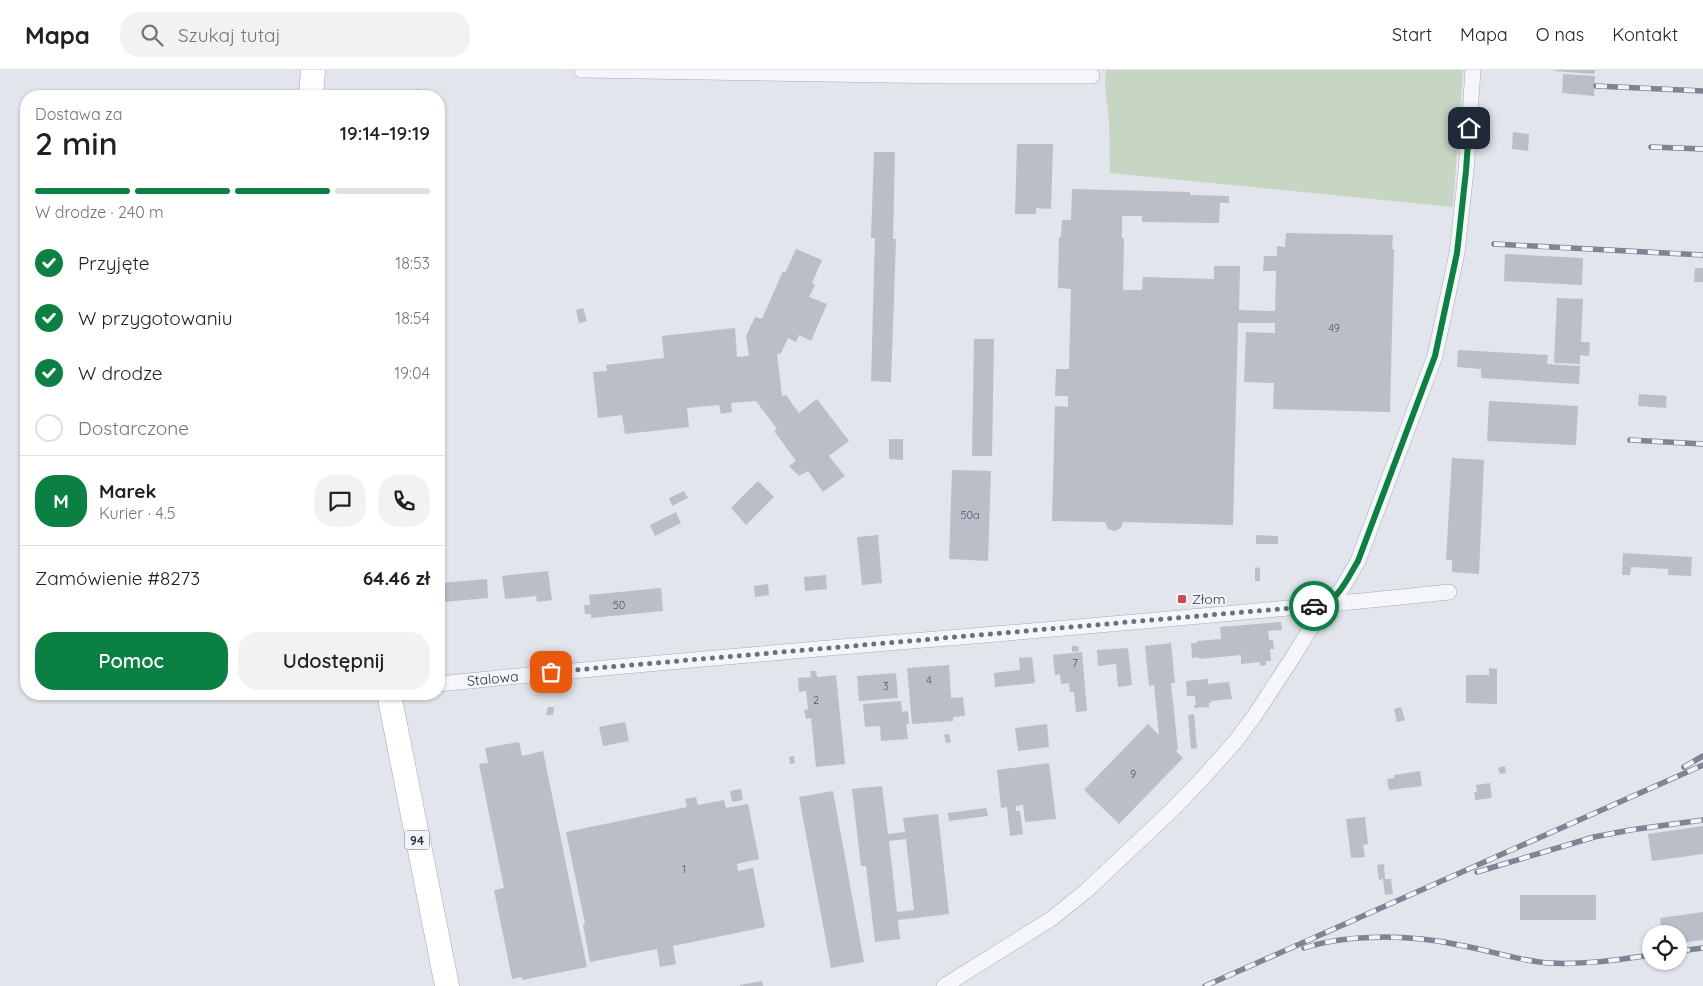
<!DOCTYPE html>
<html lang="pl">
<head>
<meta charset="utf-8">
<style>
  :root { --surface:#fff; --page:#f2f2f2; --text:#202124; --muted:#757577; --line:#e0e0e0; --accent:#0b8043 }
  body { margin:0; font-family:Quicksand,sans-serif; background:var(--page); color:var(--text); height:100vh; display:flex; flex-direction:column; font-size:19px; white-space:nowrap }
  * { box-sizing:border-box; margin:0 }
  p { font-size:16px; color:var(--muted) }
  .icon { flex:none; width:28px; height:28px; fill:none; stroke:currentColor; stroke-width:2; stroke-linecap:round; stroke-linejoin:round }
  .map { position:relative; flex:1; overflow:hidden }
  .sheet { position:absolute; left:20px; top:20px; width:425px; height:610px; display:flex; flex-direction:column; background:var(--surface); border-radius:20px; box-shadow:0 1px 4px #0004 }
  .sheet>* { flex:none }
  .buttons { position:absolute; left:1642px; top:855px; display:grid; gap:10px }
  .buttons a { display:grid; place-items:center; width:45px; height:45px; border-radius:50%; background:var(--surface); box-shadow:0 1px 4px #0004; font-size:25px }
  .pin { position:absolute; display:grid; place-items:center; width:42px; height:42px; color:#fff; margin:-21px; border-radius:10px; box-shadow:0 2px 8px #0006 }
  .courier { position:absolute; display:grid; place-items:center; width:50px; height:50px; margin:-25px; border:4px solid #0b8043; border-radius:50%; background:#fff; color:#222; box-shadow:0 1px 6px #0007 }
  .head em { font-style:normal; font-weight:600 }
  .head div { display:flex; flex-direction:column-reverse }
  .head { display:flex; align-items:center; justify-content:space-between; height:85px; padding:0 15px }
  h1 { font-size:32px; font-weight:600; line-height:38px }
  .bar { display:grid; grid-template-columns:repeat(4,1fr); gap:8px 5px; align-content:center; height:60px; padding:0 15px }
  .bar i { height:6px; border-radius:4px; background:var(--line) }
  .bar .current { background:var(--accent) }
  .bar p { grid-column:span 4 }
  .line { display:flex; align-items:center; gap:12px; padding:0 15px; border-top:1px solid var(--line) }
  .line div { flex:1 }
  .round { display:grid; place-items:center; flex:none; width:52px; height:52px; border-radius:20px; background:var(--page) }
  ol { padding:0 15px; list-style:none }
  li { display:flex; align-items:center; gap:15px; height:55px }
  li p { margin-inline-start:auto }
  li .icon { padding:5px; border-radius:50%; background:var(--accent); color:#fff; stroke-width:4 }
  li:last-child { color:var(--muted) }
  li i { width:28px; height:28px; border:2px solid var(--line); border-radius:50% }
  .action { display:flex; gap:10px; margin-top:auto; padding:10px 15px }
  .action a { flex:1; height:58px; border-radius:20px; background:var(--accent); color:#fff; font-size:20px; font-weight:600; line-height:58px; text-align:center }
  .action a+a { background:var(--page); color:var(--text) }
  header { display:flex; align-items:center; gap:30px; box-sizing:border-box; height:70px; padding:0 25px; background:var(--surface); border-bottom:1px solid var(--line) }
  header strong { font-size:24px }
  nav { display:flex; gap:28px; margin-inline-start:auto; font-size:18px }
  .search { width:350px; height:45px; background:var(--page); display:flex; align-items:center; gap:12px; box-sizing:border-box; padding:0 18px; border-radius:20px; color:var(--muted); font-size:19px }
  .map>svg:first-child { display:block }
</style>
</head>
<body>
<header>
<strong>Mapa</strong>
<div class="search"><svg class="icon" aria-label="search" viewBox="0 0 24 24"><circle cx="10" cy="10" r="6"/><path d="M15 15l6 6"/></svg>Szukaj tutaj</div>
<nav><a>Start</a><a>Mapa</a><a>O nas</a><a>Kontakt</a></nav>
</header>
<div class="map">
<svg width="1703" height="916" viewBox="0 0 1703 916">
  <rect width="100%" height="100%" fill="#e2e5eb"/>
  <polygon fill="#c7d5c3" points="1106,0 1463,0 1453,137 1110,103 1109,52 1105,14"/>
  <g fill="#b9bec8" fill-rule="evenodd">
    <polygon points="1555,0 1595,0 1594,4 1555,1"/>
    <polygon points="1563,4 1595,6 1594,26 1562,23"/>
    <polygon points="415,19 428,20 427,26 415,26"/>
    <polygon points="1513,62 1529,64 1528,81 1512,79"/>
    <polygon points="1017,74 1053,74 1051,139 1036,138 1036,144 1015,144"/>
    <polygon points="874,82 895,82 893,169 896,169 891,312 871,311 875,168 871,168"/>
    <polygon points="1072,119 1190,122 1190,125 1229,126 1229,133 1220,133 1219,153 1142,152 1142,146 1122,146 1122,168 1124,168 1123,220 1142,220 1143,207 1214,209 1214,196 1240,196 1239,240 1275,241 1276,201 1263,201 1264,186 1277,186 1277,176 1285,177 1286,163 1393,165 1392,179 1394,179 1390,342 1273,339 1274,313 1244,312 1246,262 1275,263 1275,253 1238,253 1233,455 1123,452 1121,458 1115,461 1108,459 1105,452 1052,451 1055,336 1068,337 1068,326 1055,326 1056,299 1069,299 1071,219 1058,218 1059,167 1061,167 1062,150 1071,150"/>
    <polygon points="796,179 822,190 812,213 815,215 809,227 827,234 811,271 799,265 796,272 788,268 781,283 777,284 782,326 786,325 799,343 817,329 849,371 829,386 845,406 823,422 808,401 799,406 789,396 796,391 774,361 777,359 756,331 731,333 732,342 721,344 719,335 687,338 689,357 625,364 622,345 598,348 593,302 607,301 606,295 664,288 662,266 735,258 737,287 749,286 746,266 755,247 762,249 783,201 785,203"/>
    <polygon points="1505,184 1583,188 1582,215 1504,211"/>
    <polygon points="1695,198 1703,198 1703,212 1694,212"/>
    <polygon points="1557,228 1583,229 1581,272 1590,272 1589,286 1580,285 1580,294 1554,293"/>
    <polygon points="583,238 587,251 579,253 576,240"/>
    <polygon points="974,269 994,269 992,386 972,386"/>
    <polygon points="1458,280 1548,285 1547,294 1580,296 1579,314 1481,308 1481,299 1457,297"/>
    <polygon points="1639,324 1667,326 1666,338 1638,336"/>
    <polygon points="1489,331 1578,336 1576,375 1487,371"/>
    <polygon points="889,369 903,369 903,390 889,389"/>
    <polygon points="1452,388 1484,390 1479,504 1452,502 1452,490 1446,490"/>
    <polygon points="952,400 991,401 988,491 949,489"/>
    <polygon points="758,411 774,427 746,455 731,438"/>
    <polygon points="684,421 688,428 672,436 669,428"/>
    <polygon points="676,442 681,453 655,466 650,455"/>
    <polygon points="878,465 882,513 862,515 857,467"/>
    <polygon points="1256,465 1278,466 1278,474 1256,474"/>
    <polygon points="1623,483 1692,487 1691,506 1668,505 1668,499 1631,497 1630,505 1622,505"/>
    <polygon points="1255,497 1260,498 1260,511 1255,511"/>
    <polygon points="548,501 552,530 537,532 536,526 505,529 502,506"/>
    <polygon points="826,505 827,519 805,521 804,507"/>
    <polygon points="487,509 488,528 443,532 441,513"/>
    <polygon points="768,514 769,525 755,527 754,516"/>
    <polygon points="661,518 663,541 591,548 591,544 585,544 584,535 590,535 589,525"/>
    <polygon points="1281,552 1282,560 1268,561 1269,570 1273,570 1274,579 1270,579 1271,591 1266,591 1266,595 1261,596 1260,592 1241,594 1241,585 1199,589 1199,587 1192,588 1191,573 1197,573 1197,571 1221,569 1220,557"/>
    <polygon points="1171,573 1175,613 1171,613 1172,623 1178,679 1176,681 1183,688 1119,754 1084,720 1148,654 1159,665 1154,615 1149,616 1145,576"/>
    <polygon points="1072,576 1078,576 1079,581 1072,582"/>
    <polygon points="1128,578 1132,615 1118,617 1116,594 1098,596 1097,580"/>
    <polygon points="1082,582 1087,641 1076,642 1074,622 1070,622 1069,613 1061,614 1060,604 1055,605 1053,585"/>
    <polygon points="1032,587 1035,613 995,617 994,603 1020,600 1019,588"/>
    <polygon points="949,595 951,628 963,627 965,646 953,647 953,651 912,654 907,598"/>
    <polygon points="1489,598 1497,599 1497,634 1466,633 1466,605 1489,605"/>
    <polygon points="810,601 816,601 817,607 836,605 845,694 816,697 811,648 806,649 804,640 808,639 806,621 799,622 798,608 811,607"/>
    <polygon points="896,603 898,628 859,631 857,606"/>
    <polygon points="1208,609 1208,614 1229,612 1232,629 1211,631 1211,633 1209,633 1209,637 1194,638 1194,635 1196,635 1195,626 1187,626 1186,611"/>
    <polygon points="901,631 902,642 908,641 909,654 906,654 908,669 881,671 880,656 865,657 863,634"/>
    <polygon points="548,637 554,637 553,645 546,645"/>
    <polygon points="1401,637 1405,650 1397,652 1394,639"/>
    <polygon points="1194,644 1197,678 1191,679 1188,645"/>
    <polygon points="625,652 629,671 603,676 599,657"/>
    <polygon points="1047,654 1049,677 1018,681 1015,658"/>
    <polygon points="949,664 951,672 946,673 944,665"/>
    <polygon points="519,672 522,686 543,681 587,897 522,910 522,907 512,909 494,820 504,818 479,694 488,693 485,678"/>
    <polygon points="794,686 795,693 790,694 789,687"/>
    <polygon points="1049,693 1056,749 1025,752 1023,735 1016,736 1016,741 1020,741 1023,764 1010,766 1007,737 1001,738 997,700"/>
    <polygon points="1505,696 1506,703 1500,704 1498,698"/>
    <polygon points="1420,701 1422,716 1389,720 1387,709 1394,708 1394,705"/>
    <polygon points="1490,713 1492,728 1475,730 1474,722 1477,722 1476,715"/>
    <path d="M 882,716 L 888,764 L 905,762 L 903,748 L 938,744 L 949,844 L 898,850 L 900,869 L 875,872 L 866,796 L 861,796 L 852,719 ZM 906,769 L 914,840 L 897,842 L 889,771 Z"/>
    <polygon points="741,719 743,730 732,732 730,721"/>
    <polygon points="833,721 864,892 831,898 799,727"/>
    <polygon points="696,727 698,735 724,730 726,738 748,734 759,789 737,794 738,801 753,798 765,857 673,876 676,894 660,897 657,879 590,892 583,855 585,854 566,762 687,737 685,729"/>
    <polygon points="986,738 988,746 949,751 948,743"/>
    <polygon points="1365,747 1368,774 1363,775 1365,787 1351,788 1346,749"/>
    <polygon points="1703,756 1703,784 1652,791 1648,764"/>
    <polygon points="1384,794 1385,809 1391,809 1393,824 1385,825 1383,809 1379,810 1377,795"/>
    <rect x="1520" y="825" width="76" height="25"/>
    <polygon points="1703,842 1703,870 1679,873 1679,864 1662,864 1660,848"/>
    <polygon points="762,911 763,916 740,916 740,915"/>
  </g>
  <g fill="none" stroke-linecap="round" stroke-linejoin="round">
    <defs>
      <g id="street">
        <polyline points="582,0 948,6 1092,6"/>
        <path id="s1" d="M 439,614 C 775,579 1113,558 1449,522"/>
        <polyline points="944,916 1051,849 1086,821 1172,740 1201,710 1235,672 1255,645 1293,587 1324,536 1341,520 1358,491 1435,286 1457,183 1466,101 1473,0"/>
      </g>
      <g id="primary">
        <polyline points="311,26 313,0"/>
        <polyline points="389,624 447,916"/>
      </g>
    </defs>
    <use href="#street" stroke="#a7acb5" stroke-width="16"/>
    <use href="#primary" stroke="#a1a9b7" stroke-width="25"/>
    <use href="#street" stroke="#f5f6f9" stroke-width="15"/>
    <use href="#primary" stroke="#fff" stroke-width="24"/>
    <defs>
      <g id="rail">
        <polyline points="1596,16 1703,21"/>
        <polyline points="1651,77 1703,79"/>
        <polyline points="1494,174 1703,185"/>
        <polyline points="1630,370 1703,374"/>
        <polyline points="1684,697 1703,686"/>
        <polyline points="1477,802 1594,767 1630,760 1703,750"/>
        <path d="M 1304,878 C 1350,863 1412,865 1459,875 C 1489,880 1519,891 1549,893 C 1583,895 1617,890 1651,885"/>
        <polyline points="1679,881 1703,878"/>
        <polyline points="1205,916 1703,695"/>
      </g>
    </defs>
    <use href="#rail" stroke="#7c8495" stroke-width="5.5"/>
    <use href="#rail" stroke="#f2f4f8" stroke-width="4" stroke-dasharray="11" stroke-linecap="butt"/>
  </g>
  <g fill="none" stroke-linecap="round" stroke-linejoin="round">
    <polyline stroke="#6a717e" stroke-width="5" stroke-dasharray="0 9" points="551,602 1314,536"/>
    <path stroke="#0b8043" stroke-width="6" d="M 1314,536 C 1337,535 1347,509 1358,491 L 1435,286 L 1457,183 L 1466,101 L 1469,58"/>
  </g>
  <rect fill="#d04755" stroke="#f2f4f8" stroke-width="2" x="1177" y="524" width="10" height="10" rx="2.5"/>
  <g text-anchor="middle" dominant-baseline="central" stroke-width="4" stroke-linejoin="round" paint-order="stroke">
    <g font-size="11" fill="#4e5564">
      <text x="1334" y="258">49</text>
      <text x="970" y="445">50a</text>
      <text x="619" y="535">50</text>
      <text x="1075" y="593">7</text>
      <text x="929" y="610">4</text>
      <text x="886" y="616">3</text>
      <text x="816" y="630">2</text>
      <text x="1133" y="704">9</text>
      <text x="684" y="799">1</text>
    </g>
    <rect fill="#f2f4f8" stroke="#666c79" stroke-width="1" x="404.5" y="760.5" width="25" height="19" rx="4"/>
    <g font-size="12" font-weight="bold" fill="#2a3243">
      <text x="417" y="770">94</text>
    </g>
    <g font-size="14" fill="#2a3243" stroke="#f2f4f8" text-anchor="start">
      <text x="1192" y="529">Złom</text>
    </g>
    <g font-size="14" fill="#2a3243" stroke="#f2f4f8">
      <text stroke="none"><textPath href="#s1" startOffset="54">Stalowa</textPath></text>
    </g>
  </g>
</svg>
<div class="buttons">
<a><svg class="icon" aria-label="locate" viewBox="0 0 24 24"><circle cx="12" cy="12" r="6"/><path d="M12 2v4M12 18v4M2 12h4M18 12h4"/></svg></a>
</div>
<div class="pin" style="left:551px;top:602px;background:#ea580c"><svg class="icon" aria-label="bag" viewBox="0 0 24 24"><path d="M5 8h14l-1 12H6zM9 8a3 3 0 0 1 6 0"/></svg></div>
<div class="pin" style="left:1469px;top:58px;background:#1f2937"><svg class="icon" aria-label="home" viewBox="0 0 24 24"><path d="M3 11l9-7 9 7M6 9v11h12V9"/></svg></div>
<div class="courier" style="left:1314px;top:536px"><svg class="icon" aria-label="car" viewBox="0 0 24 24"><path d="M5 17H2v-5l4-1 3-4h7l3 4 3 1v5h-3M9 17h6M6 11h13"/><circle cx="7" cy="17" r="2"/><circle cx="17" cy="17" r="2"/></svg></div>
<section class="sheet">
<div class="head"><div><h1>2 min</h1><p>Dostawa za</p></div><em>19:14–19:19</em></div>
<div class="bar"><i class="current"></i><i class="current"></i><i class="current"></i><i></i><p>W drodze · 240 m</p></div>
<ol>
<li><svg class="icon" aria-label="check" viewBox="0 0 24 24"><path d="M5 12l5 5 9-10"/></svg>Przyjęte<p>18:53</p></li>
<li><svg class="icon" aria-label="check" viewBox="0 0 24 24"><path d="M5 12l5 5 9-10"/></svg>W przygotowaniu<p>18:54</p></li>
<li><svg class="icon" aria-label="check" viewBox="0 0 24 24"><path d="M5 12l5 5 9-10"/></svg>W drodze<p>19:04</p></li>
<li><i></i>Dostarczone</li>
</ol>
<div class="line" style="height:90px"><b class="round" style="background:var(--accent);color:#fff">M</b><div><b>Marek</b><p>Kurier · 4.5</p></div><a class="round"><svg class="icon" aria-label="chat" viewBox="0 0 24 24"><path d="M4 5h16v11H9l-5 4z"/></svg></a><a class="round"><svg class="icon" aria-label="phone" viewBox="0 0 24 24"><path d="M5 4h4l2 5-3 2q2 4 5 5l2-3 5 2v4C11 20 4 13 5 4z"/></svg></a></div>
<div class="line" style="height:65px"><div>Zamówienie #8273</div><b>64.46 zł</b></div>
<div class="action"><a>Pomoc</a><a>Udostępnij</a></div>
</section>
</div>
</body>
</html>
